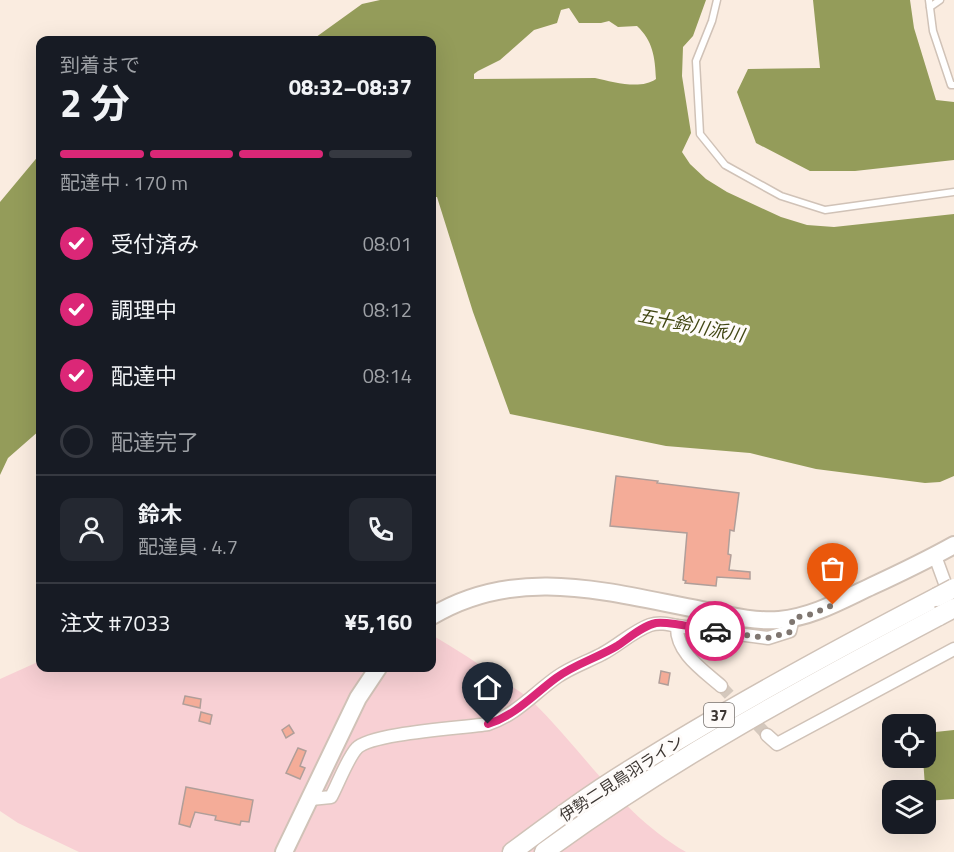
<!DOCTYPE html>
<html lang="ja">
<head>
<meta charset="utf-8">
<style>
  :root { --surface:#171b24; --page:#242831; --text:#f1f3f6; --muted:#9ea1a6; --line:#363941; --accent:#db2777 }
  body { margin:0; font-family:"Titillium Web","Noto Sans JP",sans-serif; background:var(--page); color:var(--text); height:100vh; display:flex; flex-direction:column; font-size:22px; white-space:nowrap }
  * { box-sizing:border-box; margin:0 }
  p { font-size:20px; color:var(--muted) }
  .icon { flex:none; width:33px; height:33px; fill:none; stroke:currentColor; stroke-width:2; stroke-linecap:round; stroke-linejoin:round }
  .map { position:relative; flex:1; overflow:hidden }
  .side { position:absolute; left:36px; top:36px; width:400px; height:636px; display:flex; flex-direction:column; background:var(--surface); border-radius:12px; box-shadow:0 6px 24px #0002 }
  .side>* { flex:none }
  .tools { position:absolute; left:882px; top:714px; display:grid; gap:12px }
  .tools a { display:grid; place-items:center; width:54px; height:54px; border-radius:12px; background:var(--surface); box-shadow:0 6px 24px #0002; font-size:30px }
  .pin { position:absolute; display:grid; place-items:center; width:51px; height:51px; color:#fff; margin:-62px -26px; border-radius:50% 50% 50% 0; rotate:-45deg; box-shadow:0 0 6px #0007 }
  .pin .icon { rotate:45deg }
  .courier { position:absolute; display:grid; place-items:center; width:60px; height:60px; margin:-30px; border:4px solid #db2777; border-radius:50%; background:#fff; color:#222; box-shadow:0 2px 8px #0007 }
  .headline em { font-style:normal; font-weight:700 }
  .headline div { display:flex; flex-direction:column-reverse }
  .headline { display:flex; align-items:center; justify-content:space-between; height:102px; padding:0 24px }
  h1 { font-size:39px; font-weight:700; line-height:45px }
  .bar { display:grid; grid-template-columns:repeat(4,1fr); gap:9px 6px; align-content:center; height:72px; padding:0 24px }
  .bar i { height:8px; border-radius:4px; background:var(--line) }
  .bar .selected { background:var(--accent) }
  .bar p { grid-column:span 4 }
  .line { display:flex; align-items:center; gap:15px; padding:0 24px; border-top:2px solid var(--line) }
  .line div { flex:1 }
  .round { display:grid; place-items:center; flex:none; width:63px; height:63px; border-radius:12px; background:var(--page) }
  ol { padding:0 24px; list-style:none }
  li { display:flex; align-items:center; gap:18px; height:66px }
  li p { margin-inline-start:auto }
  li .icon { padding:6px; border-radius:50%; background:var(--accent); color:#fff; stroke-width:4 }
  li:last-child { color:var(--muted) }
  li i { width:33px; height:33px; border:3px solid var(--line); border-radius:50% }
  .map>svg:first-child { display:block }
</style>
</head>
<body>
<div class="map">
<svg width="954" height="852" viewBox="0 0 954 852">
  <rect width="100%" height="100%" fill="#faece0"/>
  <path fill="#f8d0d4" d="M 432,635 C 456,649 479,664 502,680 C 512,687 523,693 532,701 C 583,751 623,816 686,852 L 79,852 L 18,823 L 0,811 L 0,679 L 40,661 L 40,668 L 432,668 Z"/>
  <g fill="#949c5a" fill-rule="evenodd">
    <path d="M 380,0 L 706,0 L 693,36 L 683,47 L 682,76 L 691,133 L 682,152 L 690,164 L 706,179 L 727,192 L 781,217 L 807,225 L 834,227 L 954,214 L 954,476 L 940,482 L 925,483 L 816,469 L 750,453 L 666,446 L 510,414 L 473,312 L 437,197 L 432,197 L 432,40 L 312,40 L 362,4 ZM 569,8 L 579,23 L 601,23 L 609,21 L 618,27 L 637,26 C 653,41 655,57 656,79 C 641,90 613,82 595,78 L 474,79 L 474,74 L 478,71 L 500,60 L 534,30 L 557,23 L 561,10 Z"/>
    <polygon points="813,0 910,0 914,28 936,100 954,102 954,160 855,171 810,171 756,143 737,92 748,69 820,68"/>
    <polygon points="40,154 40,430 8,458 0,475 0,202"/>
    <polygon points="954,730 954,799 926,801 923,758 926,758 926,733"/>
  </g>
  <g fill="#f4ac98" stroke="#b09e99" stroke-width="1.5">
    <polygon points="616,476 658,481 657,483 739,493 734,531 730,530 728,554 731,555 729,570 750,572 750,579 717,577 716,586 685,583 686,581 683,580 687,533 610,526"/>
    <polygon points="661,671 670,673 668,685 659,683"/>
    <polygon points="185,696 201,699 200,708 183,704"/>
    <polygon points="201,712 212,715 210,724 199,721"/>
    <polygon points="289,725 294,733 286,738 282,730"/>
    <polygon points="298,748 306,751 300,766 305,768 300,779 286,773"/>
    <polygon points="186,787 253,800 249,822 241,821 240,825 215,820 216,816 195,812 190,827 179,824"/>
  </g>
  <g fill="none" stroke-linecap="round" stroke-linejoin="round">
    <polyline stroke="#d4c8bd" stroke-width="12" stroke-dasharray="12 6" stroke-linecap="butt" points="721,686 767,735"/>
    <defs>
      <g id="lane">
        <polyline points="717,0 712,21 696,61 700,134 725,165 781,196 825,210 954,192"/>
        <polyline points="929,0 933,31 951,85 954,85"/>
        <polyline points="930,7 940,0"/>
      </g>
      <g id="street">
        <polyline points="935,556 950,597"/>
        <polyline points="677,626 768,638 790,631 793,618"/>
        <polyline points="767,735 777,744 954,649"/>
        <path d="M 311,799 L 331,797 C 338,784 348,757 357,748 C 371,733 463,728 488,724 C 516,715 533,694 557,677 C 571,667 587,662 602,654 C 618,646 633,631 650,625 C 659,622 668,624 677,626 C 676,653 703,670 721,686"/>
      </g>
      <g id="secondary">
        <path d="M 432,616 C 519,564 610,593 702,610 C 727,615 753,622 779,620 C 813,617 842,600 872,586 C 900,573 927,560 954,545"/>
        <polyline points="284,852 358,698 378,668"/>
      </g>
      <g id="primary">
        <path d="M 512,852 C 551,823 590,794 631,769 C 730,707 833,651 937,597"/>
        <path d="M 544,852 C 668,761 803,688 939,616"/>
      </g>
    </defs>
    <use href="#lane" stroke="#d0c2b7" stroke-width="9"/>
    <use href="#street" stroke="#d0c2b7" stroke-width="15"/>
    <use href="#secondary" stroke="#d0c2b7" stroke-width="20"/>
    <use href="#primary" stroke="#d0c2b7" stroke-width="21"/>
    <use href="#lane" stroke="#fff" stroke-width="6"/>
    <use href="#street" stroke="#fff" stroke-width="12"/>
    <use href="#secondary" stroke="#fff" stroke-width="16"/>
    <use href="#primary" stroke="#fff" stroke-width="18"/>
    <defs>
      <g id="primary-bridge">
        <polyline points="937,597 954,588"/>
        <polyline points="939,616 954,608"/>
      </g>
    </defs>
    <use href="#primary-bridge" stroke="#d0c2b7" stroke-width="21" stroke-linecap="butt"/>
    <use href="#primary-bridge" stroke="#fff" stroke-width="18"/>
  </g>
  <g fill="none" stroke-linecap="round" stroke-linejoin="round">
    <polyline stroke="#7f7670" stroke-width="6" stroke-dasharray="0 10.8" points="715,631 768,638 790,632 793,618 812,614 833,605"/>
    <path stroke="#db2777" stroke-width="8" d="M 488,724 C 516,715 533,695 556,678 C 575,664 597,658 617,646 C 629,638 642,626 656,623 C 670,621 700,629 715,631"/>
  </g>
  <g text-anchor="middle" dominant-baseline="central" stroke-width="6" stroke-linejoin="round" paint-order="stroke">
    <rect fill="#fefbf9" stroke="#77726e" stroke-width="1.5" x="704" y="703" width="30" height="24" rx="4.5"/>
    <g font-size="15" font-weight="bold" fill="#3d3733">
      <text x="719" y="715">37</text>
    </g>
    <g font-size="16" fill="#3d3733" stroke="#fefbf9">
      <text transform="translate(621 778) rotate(-33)">伊勢二見鳥羽ライン</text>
    </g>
    <g font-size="18" font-style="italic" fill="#424714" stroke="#fefbf9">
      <text transform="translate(691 325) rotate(11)">五十鈴川派川</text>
    </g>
  </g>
</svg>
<div class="tools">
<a><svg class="icon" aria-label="locate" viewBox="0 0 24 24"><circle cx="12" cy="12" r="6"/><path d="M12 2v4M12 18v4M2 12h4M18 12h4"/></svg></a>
<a><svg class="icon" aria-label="layers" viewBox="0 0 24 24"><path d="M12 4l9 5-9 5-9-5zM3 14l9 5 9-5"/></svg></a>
</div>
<div class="pin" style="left:833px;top:605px;background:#ea580c"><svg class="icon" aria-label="bag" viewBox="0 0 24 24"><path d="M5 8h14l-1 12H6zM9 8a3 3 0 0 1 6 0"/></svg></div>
<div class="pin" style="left:488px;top:724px;background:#1f2937"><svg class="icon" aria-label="home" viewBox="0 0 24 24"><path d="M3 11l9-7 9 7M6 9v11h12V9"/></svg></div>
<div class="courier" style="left:715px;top:631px"><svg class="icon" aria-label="car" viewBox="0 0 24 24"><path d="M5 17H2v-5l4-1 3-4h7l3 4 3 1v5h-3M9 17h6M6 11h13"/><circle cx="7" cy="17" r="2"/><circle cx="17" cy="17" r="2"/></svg></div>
<section class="side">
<div class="headline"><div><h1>2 分</h1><p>到着まで</p></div><em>08:32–08:37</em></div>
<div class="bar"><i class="selected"></i><i class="selected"></i><i class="selected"></i><i></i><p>配達中 · 170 m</p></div>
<ol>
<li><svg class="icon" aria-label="check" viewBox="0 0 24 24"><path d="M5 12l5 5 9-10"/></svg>受付済み<p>08:01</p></li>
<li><svg class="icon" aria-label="check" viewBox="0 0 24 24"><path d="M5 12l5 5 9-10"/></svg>調理中<p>08:12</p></li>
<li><svg class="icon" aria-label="check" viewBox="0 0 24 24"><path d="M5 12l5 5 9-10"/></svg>配達中<p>08:14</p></li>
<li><i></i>配達完了</li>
</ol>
<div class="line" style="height:108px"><a class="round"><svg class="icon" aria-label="person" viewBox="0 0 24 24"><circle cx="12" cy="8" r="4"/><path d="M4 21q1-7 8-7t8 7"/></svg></a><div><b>鈴木</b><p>配達員 · 4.7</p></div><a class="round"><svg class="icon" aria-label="phone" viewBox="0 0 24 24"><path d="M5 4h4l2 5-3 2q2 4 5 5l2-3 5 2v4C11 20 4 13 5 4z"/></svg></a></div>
<div class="line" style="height:78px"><div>注文 #7033</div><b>¥5,160</b></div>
</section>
</div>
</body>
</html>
